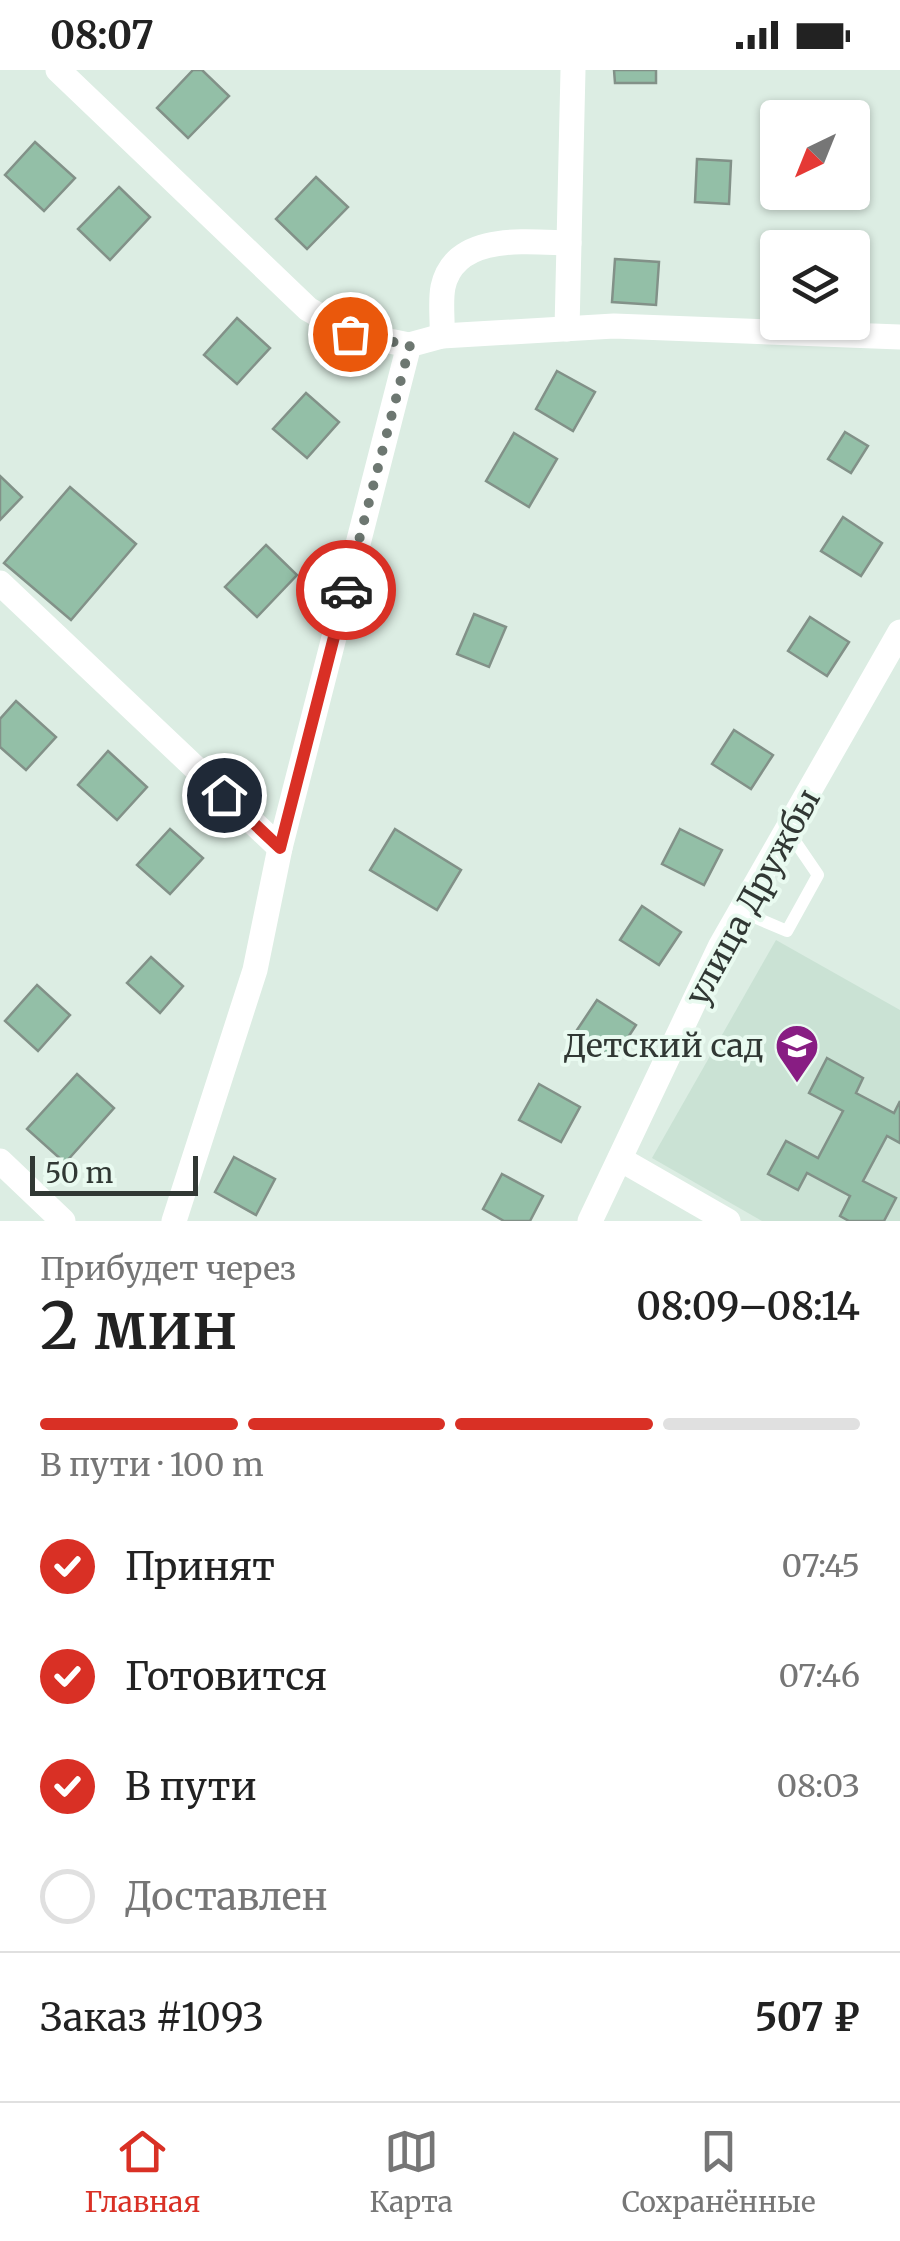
<!DOCTYPE html>
<html lang="ru">
<head>
<meta charset="utf-8">
<style>
  :root { --surface:#fff; --page:#f2f2f2; --text:#222; --muted:#767676; --line:#e0e0e0; --accent:#d93025 }
  body { margin:0; font-family:Merriweather,serif; background:var(--page); color:var(--text); height:100vh; display:flex; flex-direction:column; font-size:38px; white-space:nowrap }
  * { box-sizing:border-box; margin:0 }
  p { font-size:32px; color:var(--muted) }
  .icon { flex:none; width:55px; height:55px; fill:none; stroke:currentColor; stroke-width:2; stroke-linecap:round; stroke-linejoin:round }
  .map { position:relative; height:1151px; overflow:hidden }
  .drawer { display:flex; flex-direction:column; background:var(--surface); flex:1 }
  .drawer>* { flex:none }
  .needle { width:65px; rotate:223deg }
  .fabs { position:absolute; left:760px; top:30px; display:grid; gap:20px }
  .fabs a { display:grid; place-items:center; width:110px; height:110px; border-radius:10px; background:var(--surface); box-shadow:0 2px 8px #0004; font-size:50px }
  .scale { position:absolute; left:30px; bottom:25px; width:168px; box-sizing:border-box; padding-left:10px; border:5px solid #313834; border-top:0; font-size:28px; line-height:35px; white-space:nowrap; color:#313834; -webkit-text-stroke:8px #e9faf0; paint-order:stroke }
  .pin { position:absolute; display:grid; place-items:center; width:85px; height:85px; color:#fff; margin:-42px; border:5px solid #fff; border-radius:50%; box-shadow:0 2px 10px #0007 }
  .courier { position:absolute; display:grid; place-items:center; width:100px; height:100px; margin:-50px; border:8px solid #d93025; border-radius:50%; background:#fff; color:#222; box-shadow:0 2px 12px #0007 }
  .head em { font-style:normal; font-weight:600 }
  .head div { display:flex; flex-direction:column-reverse }
  .head { display:flex; align-items:center; justify-content:space-between; height:170px; padding:0 40px }
  h1 { font-size:65px; font-weight:600; line-height:75px }
  .bar { display:grid; grid-template-columns:repeat(4,1fr); gap:15px 10px; align-content:center; height:120px; padding:0 40px }
  .bar i { height:12px; border-radius:8px; background:var(--line) }
  .bar .current { background:var(--accent) }
  .bar p { grid-column:span 4 }
  .line { display:flex; align-items:center; gap:25px; padding:0 40px; border-top:2px solid var(--line) }
  .line div { flex:1 }
  ol { padding:0 40px; list-style:none }
  li { display:flex; align-items:center; gap:30px; height:110px }
  li p { margin-inline-start:auto }
  li .icon { padding:10px; border-radius:50%; background:var(--accent); color:#fff; stroke-width:4 }
  li:last-child { color:var(--muted) }
  li i { width:55px; height:55px; border:5px solid var(--line); border-radius:50% }
  .status { display:flex; justify-content:space-between; align-items:center; height:70px; padding:0 50px; background:var(--surface); direction:ltr }
  .status svg { height:28px; fill:currentColor }
  .tab-bar { display:flex; justify-content:space-around; align-items:center; height:140px; border-top:2px solid var(--line); background:var(--surface); font-size:28px; color:var(--muted) }
  .tab-bar a { display:grid; justify-items:center; gap:5px }
  .tab-bar .current { color:var(--accent) }
  .map>svg:first-child { display:block }
</style>
</head>
<body>
<div class="status"><b>08:07</b><svg viewBox="0 0 49 12"><path d="M0 12V9h3v3zM5 12V6h3v6zM10 12V3h3v9zM15 12V0h3v12zM26 1h20v11H26zM47 4h2v5h-2z"/></svg></div>
<div class="map">
<svg width="900" height="1151" viewBox="0 0 900 1151">
  <rect width="100%" height="100%" fill="#dcede3"/>
  <polygon fill="#cae2d4" points="776,870 900,940 900,1151 762,1151 652,1088"/>
  <g fill="#93bfa7" stroke="#829188" stroke-width="2.5">
    <polygon points="193,0 202,0 229,26 188,68 157,38"/>
    <polygon points="614,0 656,0 656,13 615,13"/>
    <polygon points="35,72 75,108 44,141 5,105"/>
    <polygon points="697,89 731,91 729,134 695,132"/>
    <polygon points="316,107 348,137 307,179 276,149"/>
    <polygon points="119,117 150,147 110,190 78,159"/>
    <polygon points="615,189 659,192 656,235 612,232"/>
    <polygon points="237,248 270,278 237,314 204,285"/>
    <polygon points="557,301 595,322 573,361 536,339"/>
    <polygon points="306,323 339,352 307,388 273,359"/>
    <polygon points="845,362 868,376 851,403 828,389"/>
    <polygon points="514,363 557,389 529,437 486,411"/>
    <polygon points="0,406 22,427 0,450"/>
    <polygon points="70,417 136,474 71,550 4,493"/>
    <polygon points="843,447 882,473 861,506 821,481"/>
    <polygon points="266,475 297,505 257,547 225,517"/>
    <polygon points="474,544 506,557 489,597 457,584"/>
    <polygon points="810,547 849,572 827,606 788,581"/>
    <polygon points="16,631 56,667 26,700 0,677 0,649"/>
    <polygon points="734,660 773,685 751,719 712,694"/>
    <polygon points="108,681 147,717 117,750 78,715"/>
    <polygon points="170,759 203,788 170,824 137,795"/>
    <polygon points="395,759 461,800 437,840 370,800"/>
    <polygon points="680,759 722,780 704,815 662,794"/>
    <polygon points="642,836 681,862 659,895 620,870"/>
    <polygon points="151,887 183,916 160,943 127,913"/>
    <polygon points="37,915 70,945 38,981 5,951"/>
    <polygon points="597,930 636,955 614,989 575,963"/>
    <polygon points="827,988 863,1008 856,1023 894,1043 900,1031 900,1073 887,1066 863,1111 896,1128 884,1151 849,1151 840,1146 850,1126 807,1103 798,1120 768,1104 786,1071 818,1088 843,1041 809,1023"/>
    <polygon points="77,1004 114,1038 65,1093 27,1059"/>
    <polygon points="539,1014 580,1037 561,1072 519,1050"/>
    <polygon points="234,1087 275,1109 256,1145 215,1122"/>
    <polygon points="502,1104 543,1126 530,1151 504,1151 483,1139"/>
  </g>
  <g fill="none" stroke-linecap="round" stroke-linejoin="round">
    <polyline stroke="#fff" stroke-width="12" points="740,841 787,861 818,805 788,761"/>
    <g stroke="#fff" stroke-width="25">
      <polyline points="58,0 308,239 350,263 409,275"/>
      <polyline points="567,259 573,0"/>
      <path d="M 442,266 C 443,251 440,232 443,217 C 455,162 528,172 569,173"/>
      <polyline points="0,513 280,778"/>
      <polyline points="620,1089 728,1151"/>
      <polyline points="0,1091 63,1151"/>
      <polyline points="174,1151 255,900 280,778 409,275 442,266 614,256 900,267"/>
      <polyline points="590,1151 720,877 900,562"/>
    </g>
  </g>
  <g fill="none" stroke-linecap="round" stroke-linejoin="round">
    <polyline stroke="#6d7771" stroke-width="10" stroke-dasharray="0 18" points="346,520 410,275 350,264"/>
    <polyline stroke="#d93025" stroke-width="12" points="224,725 280,778 346,520"/>
  </g>
  <defs>
    <symbol id="school-pin" viewBox="-11 -11 22 30"><path d="M0 17L-7.5 6A9.5 9.5 0 1 1 7.5 6Z" fill="#881d83" stroke="#e9faf0"/><path d="M0-5L7-2L0 1L-7-2ZM-4 1L0 2.5L4 1V4Q0 6-4 4Z" fill="#fff"/></symbol>
  </defs>
  <g fill-rule="evenodd">
    <use href="#school-pin" x="772" y="951" width="50" height="68"/>
  </g>
  <g text-anchor="middle" dominant-baseline="central" stroke-width="8" stroke-linejoin="round" paint-order="stroke">
    <g font-size="32" fill="#313834" stroke="#e9faf0">
      <text transform="translate(753 827) rotate(-61)">улица Дружбы</text>
    </g>
    <g font-size="32" fill="#313834" stroke="#e9faf0" text-anchor="end">
      <text x="764" y="976">Детский сад</text>
    </g>
  </g>
</svg>
<div class="fabs">
<a><svg class="needle" viewBox="-14 -14 28 28"><path d="M0-13l5 13h-10z" fill="#e53935"/><path d="M0 13l5-13h-10z" fill="#767676"/></svg></a>
<a><svg class="icon" aria-label="layers" viewBox="0 0 24 24"><path d="M12 4l9 5-9 5-9-5zM3 14l9 5 9-5"/></svg></a>
</div>
<div class="scale">50 m</div>
<div class="pin" style="left:350px;top:264px;background:#ea580c"><svg class="icon" aria-label="bag" viewBox="0 0 24 24"><path d="M5 8h14l-1 12H6zM9 8a3 3 0 0 1 6 0"/></svg></div>
<div class="pin" style="left:224px;top:725px;background:#1f2937"><svg class="icon" aria-label="home" viewBox="0 0 24 24"><path d="M3 11l9-7 9 7M6 9v11h12V9"/></svg></div>
<div class="courier" style="left:346px;top:520px"><svg class="icon" aria-label="car" viewBox="0 0 24 24"><path d="M5 17H2v-5l4-1 3-4h7l3 4 3 1v5h-3M9 17h6M6 11h13"/><circle cx="7" cy="17" r="2"/><circle cx="17" cy="17" r="2"/></svg></div>
</div>
<section class="drawer">
<div class="head"><div><h1>2 мин</h1><p>Прибудет через</p></div><em>08:09–08:14</em></div>
<div class="bar"><i class="current"></i><i class="current"></i><i class="current"></i><i></i><p>В пути · 100 m</p></div>
<ol>
<li><svg class="icon" aria-label="check" viewBox="0 0 24 24"><path d="M5 12l5 5 9-10"/></svg>Принят<p>07:45</p></li>
<li><svg class="icon" aria-label="check" viewBox="0 0 24 24"><path d="M5 12l5 5 9-10"/></svg>Готовится<p>07:46</p></li>
<li><svg class="icon" aria-label="check" viewBox="0 0 24 24"><path d="M5 12l5 5 9-10"/></svg>В пути<p>08:03</p></li>
<li><i></i>Доставлен</li>
</ol>
<div class="line" style="height:130px"><div>Заказ #1093</div><b>507 ₽</b></div>
</section>
<nav class="tab-bar">
<a class="current"><svg class="icon" aria-label="home" viewBox="0 0 24 24"><path d="M3 11l9-7 9 7M6 9v11h12V9"/></svg>Главная</a>
<a><svg class="icon" aria-label="map" viewBox="0 0 24 24"><path d="M3 6l6-2 6 2 6-2v14l-6 2-6-2-6 2zM9 4v14M15 6v14"/></svg>Карта</a>
<a><svg class="icon" aria-label="saved" viewBox="0 0 24 24"><path d="M7 4h10v16l-5-4-5 4z"/></svg>Сохранённые</a>
</nav>
</body>
</html>
